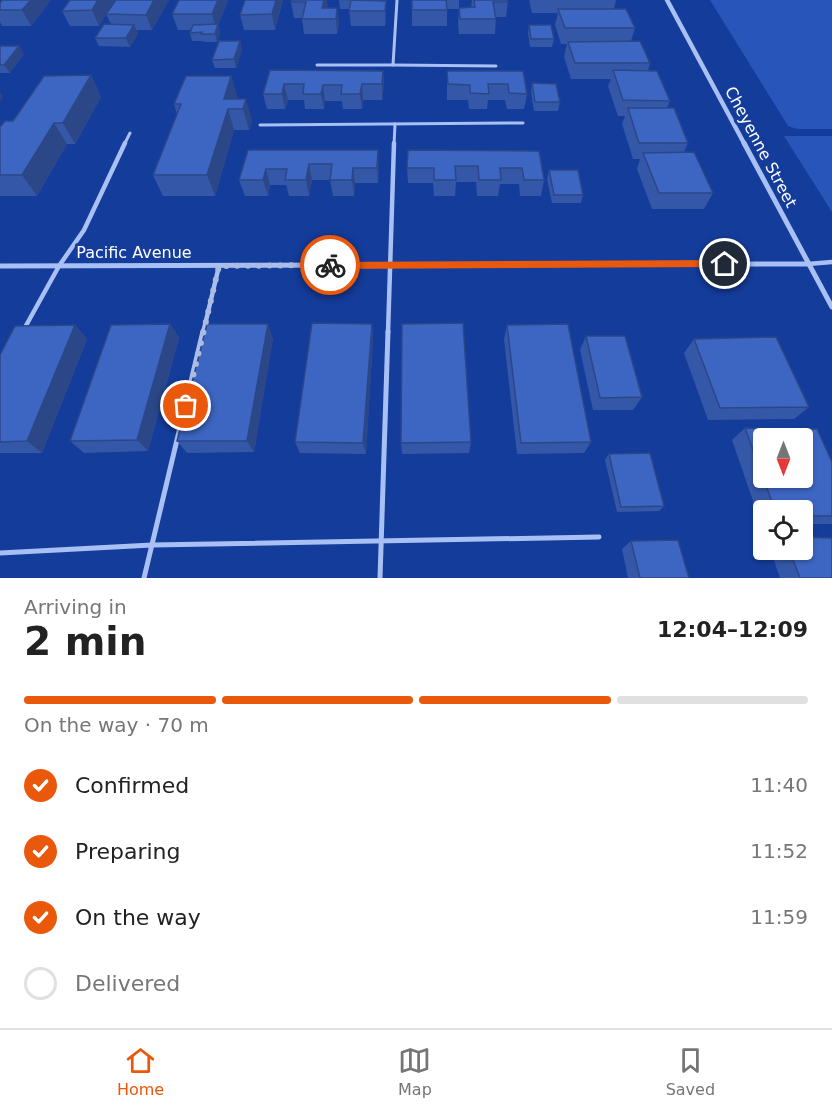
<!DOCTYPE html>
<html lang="en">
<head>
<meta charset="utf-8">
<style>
  :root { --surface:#fff; --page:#f2f2f2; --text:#222; --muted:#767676; --line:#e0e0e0; --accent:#ea580c }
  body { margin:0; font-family:"DejaVu Sans",sans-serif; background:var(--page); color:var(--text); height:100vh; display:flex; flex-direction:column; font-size:22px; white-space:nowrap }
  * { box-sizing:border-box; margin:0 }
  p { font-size:20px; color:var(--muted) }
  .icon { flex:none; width:33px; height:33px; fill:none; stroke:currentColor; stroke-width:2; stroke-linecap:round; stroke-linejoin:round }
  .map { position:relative; height:578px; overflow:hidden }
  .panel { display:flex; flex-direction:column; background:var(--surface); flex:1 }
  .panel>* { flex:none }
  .needle { width:39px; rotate:180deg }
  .controls { position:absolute; left:753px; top:428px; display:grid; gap:12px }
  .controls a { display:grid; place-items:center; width:60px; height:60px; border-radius:6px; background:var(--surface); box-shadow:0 2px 4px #0004; font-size:30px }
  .pin { position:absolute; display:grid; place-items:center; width:51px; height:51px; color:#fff; margin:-26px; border:3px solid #fff; border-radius:50%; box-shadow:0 2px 6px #0007 }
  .courier { position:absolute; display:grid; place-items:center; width:60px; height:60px; margin:-30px; border:4px solid #ea580c; border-radius:50%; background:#fff; color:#222; box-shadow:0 2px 8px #0007 }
  .summary em { font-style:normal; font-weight:700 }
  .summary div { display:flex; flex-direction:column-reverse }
  .summary { display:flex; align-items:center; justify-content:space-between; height:102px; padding:0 24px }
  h1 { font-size:39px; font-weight:700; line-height:45px }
  .bar { display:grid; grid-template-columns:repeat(4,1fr); gap:9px 6px; align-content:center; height:72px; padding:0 24px }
  .bar i { height:8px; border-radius:4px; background:var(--line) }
  .bar .active { background:var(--accent) }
  .bar p { grid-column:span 4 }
  ol { padding:0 24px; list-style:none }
  li { display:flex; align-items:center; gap:18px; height:66px }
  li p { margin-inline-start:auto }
  li .icon { padding:6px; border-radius:50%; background:var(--accent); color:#fff; stroke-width:4 }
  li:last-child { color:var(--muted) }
  li i { width:33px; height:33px; border:3px solid var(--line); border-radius:50% }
  .dock { display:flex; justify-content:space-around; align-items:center; height:84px; border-top:2px solid var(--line); background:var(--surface); font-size:16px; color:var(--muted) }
  .dock a { display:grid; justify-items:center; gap:3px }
  .dock .active { color:var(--accent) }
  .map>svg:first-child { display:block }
</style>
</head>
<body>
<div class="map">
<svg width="832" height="578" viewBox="0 0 832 578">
  <rect width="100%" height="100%" fill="#143c9b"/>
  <g fill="#2755b9">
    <polygon points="710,0 832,0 832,129 797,129 788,126"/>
    <polygon points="784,136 832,136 832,212"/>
  </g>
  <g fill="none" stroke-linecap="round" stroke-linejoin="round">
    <g stroke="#a8c0f3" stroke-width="3">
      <polyline points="317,65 393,65 397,0"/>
      <polyline points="393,65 496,66"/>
      <polyline points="260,125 523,123"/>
      <polyline points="124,145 130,133"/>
      <polyline points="394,145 395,124"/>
    </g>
    <g stroke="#a8c0f3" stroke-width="4.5">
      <polyline points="808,264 832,262"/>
      <polyline points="23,331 59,266 84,230 125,143"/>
      <polyline points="203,333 219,266"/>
      <polyline points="388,333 394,143"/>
    </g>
    <g stroke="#a8c0f3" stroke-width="5">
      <polyline points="0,553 152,545 599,537"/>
      <polyline points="144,578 203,331"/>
      <polyline points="380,578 388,331"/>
    </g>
    <polyline stroke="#a8c0f3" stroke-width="4.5" points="667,0 745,145"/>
    <g stroke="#a8c0f3" stroke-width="5">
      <polyline points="744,143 832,307"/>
      <polyline points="0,266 808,264"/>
    </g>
  </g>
  <g fill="#3458a7">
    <polygon points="51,0 31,26 2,26 0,22 0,3"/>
    <polygon points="115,0 99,26 70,26 62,11"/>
    <polygon points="116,0 169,0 152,30 136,30 138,33 130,47 99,46 95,38 111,24 106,14"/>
    <polygon points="228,0 218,26 220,32 217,42 204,42 203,41 192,41 190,33 191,30 178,30 172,14"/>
    <polygon points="283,0 275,30 244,30 240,15"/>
    <polygon points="292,0 328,7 328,8 337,8 339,24 337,34 304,34 302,18 294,18 291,2"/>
    <polygon points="339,0 386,1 386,16 385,26 351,26 349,9 340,9"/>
    <polygon points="412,0 459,0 459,8 471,8 472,0 507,0 508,2 506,17 496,17 495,34 459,34 458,23 459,9 447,9 447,26 412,26"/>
    <polygon points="529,0 616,0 614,9 635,28 631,41 650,63 648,71 670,101 667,108 688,143 684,152 713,193 704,209 652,209 637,169 640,159 633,159 622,124 625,116 618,116 608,86 611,79 571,79 564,57 567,44 561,44 555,25 558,13 532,13"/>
    <polygon points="529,25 554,39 552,47 530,47 528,33"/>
    <polygon points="240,41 242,50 236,68 215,68 212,60"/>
    <polygon points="0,46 24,54 10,73 0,73"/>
    <polygon points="270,70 383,71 384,86 382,100 363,100 362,109 343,109 342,101 325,101 324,109 305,109 304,100 288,100 285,109 267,109 263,94"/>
    <polygon points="447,71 523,71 527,94 524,109 507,109 505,100 488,100 487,109 469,109 468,100 447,100"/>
    <polygon points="91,75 101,97 75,144 67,144 37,196 0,196 0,127"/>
    <polygon points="231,76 237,97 237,99 252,120 249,130 234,130 215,196 163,196 153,175 177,114 174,104"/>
    <polygon points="532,83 560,102 558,111 534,111 531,92"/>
    <polygon points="248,150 379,166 378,183 355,183 354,196 333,196 330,180 312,180 309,196 289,196 286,185 270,185 268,196 245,196 239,180"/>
    <polygon points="539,151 544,180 541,196 520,196 519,184 500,184 498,196 477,196 476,182 456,182 455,196 434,196 433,183 408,183 407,168"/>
    <polygon points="549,170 583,195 581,203 552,203 547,179"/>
    <polygon points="170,324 179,338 148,451 84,453 70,441"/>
    <polygon points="372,324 373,338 366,454 300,453 295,442"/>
    <polygon points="75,325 87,339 42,453 0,453 0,355"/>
    <polygon points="507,325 591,442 584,453 517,454 504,339"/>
    <polygon points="586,336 642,397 633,410 593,410 580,350"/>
    <polygon points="273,338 254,452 187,453 177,441"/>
    <polygon points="694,339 809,407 794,419 708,420 684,353"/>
    <polygon points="745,428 832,462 832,524 802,524 802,510 764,510 764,524 761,524 732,440"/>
    <polygon points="471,442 469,453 402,454 401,443"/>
    <polygon points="609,454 664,506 659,511 617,512 605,460"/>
    <polygon points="631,541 689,578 628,578 622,549"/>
    <polygon points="770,549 802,549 832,578 780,578"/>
  </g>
  <g fill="#2b4788">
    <polygon points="31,0 51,0 31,26 22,10"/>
    <polygon points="98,0 115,0 99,26 92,10"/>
    <polygon points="154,0 169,0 152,30 146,15"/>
    <polygon points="218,0 228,0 218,26 220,32 217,42 215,34 216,29 212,14"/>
    <polygon points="276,0 283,0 275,30 272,14"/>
    <polygon points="324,0 327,0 328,7 326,19 322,8"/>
    <polygon points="386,1 386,16 385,26 385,11"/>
    <polygon points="337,8 339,24 337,34 336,19"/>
    <polygon points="134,25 138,33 130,47 126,38"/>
    <polygon points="240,41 242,50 236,68 234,59"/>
    <polygon points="19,46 24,54 10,73 4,65"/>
    <polygon points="383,71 384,86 382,100 382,84"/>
    <polygon points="91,75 101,97 75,144 63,123"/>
    <polygon points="231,76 237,97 234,109 228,109 234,130 215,196 207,175 224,99"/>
    <polygon points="284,84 288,100 285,109 282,94"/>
    <polygon points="362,84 363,100 362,109 360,94"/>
    <polygon points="323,85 325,101 324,109 321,94"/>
    <polygon points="0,92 3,97 0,101"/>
    <polygon points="246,99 252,120 249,130 243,109"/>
    <polygon points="54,123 67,144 37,196 22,175"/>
    <polygon points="378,150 379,166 378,183 377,168"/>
    <polygon points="309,164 312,180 309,196 306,180"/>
    <polygon points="353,168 355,183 354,196 352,180"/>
    <polygon points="266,169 270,185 268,196 263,180"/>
    <polygon points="170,324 179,338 148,451 137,440"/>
    <polygon points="268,324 273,338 254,452 247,441"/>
    <polygon points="372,324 373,338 366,454 363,443"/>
    <polygon points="75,325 87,339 42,453 27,441"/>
  </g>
  <g fill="#3d66c2" stroke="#2b4788" stroke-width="1.5" fill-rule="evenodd">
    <polygon points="2,0 31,0 22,10 0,10 0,3"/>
    <polygon points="70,0 98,0 92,10 62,11"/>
    <polygon points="116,0 154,0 146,15 106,14"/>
    <polygon points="179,0 218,0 212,14 172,14"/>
    <polygon points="245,0 276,0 272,14 240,15"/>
    <polygon points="292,0 324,0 322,8 337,8 336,19 302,19 306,2 291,2"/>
    <polygon points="351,0 386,1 385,11 349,11"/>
    <polygon points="412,0 446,0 447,10 412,10"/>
    <polygon points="474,0 507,0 508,2 493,2 496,19 460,19 459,8 475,7"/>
    <polygon points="558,9 626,9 635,28 565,28"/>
    <polygon points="104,24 134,25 126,38 95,38"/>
    <polygon points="218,24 215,34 201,34 202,32 190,33 193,25"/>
    <polygon points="529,25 551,25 554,39 531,39"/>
    <polygon points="219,41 240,41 234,59 212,60"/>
    <polygon points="640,41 650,63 575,63 568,42"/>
    <polygon points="0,46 19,46 4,65 0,65"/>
    <polygon points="270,70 383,71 382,84 362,84 360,94 341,94 342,85 323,85 321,94 303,94 304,84 284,84 282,94 263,94"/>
    <polygon points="613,70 657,71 670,101 623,100"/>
    <polygon points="447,71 523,71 527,94 509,93 508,84 488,84 489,94 470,93 470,85 448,84"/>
    <polygon points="91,75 63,123 54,123 22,175 0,175 0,127 5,121 13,121 44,76"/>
    <polygon points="186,76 231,76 224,99 246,99 243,109 228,109 207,175 153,175 181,104 174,104"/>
    <polygon points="532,83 556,84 560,102 535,102"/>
    <polygon points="628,108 674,108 688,143 639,143"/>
    <polygon points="248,150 378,150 377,168 353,168 352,180 330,180 332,164 309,164 306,180 285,180 287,169 266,169 263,180 239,180"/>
    <polygon points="408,150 539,151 544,180 524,180 522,168 500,168 501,180 479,180 478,166 455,166 456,180 434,180 434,168 407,168"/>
    <polygon points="694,152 713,193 659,193 643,153"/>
    <polygon points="549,170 578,170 583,195 554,195"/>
    <polygon points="312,323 372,324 363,443 295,442"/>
    <polygon points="463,323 471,442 401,443 402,324"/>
    <polygon points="170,324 137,440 70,441 111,325"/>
    <polygon points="207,324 268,324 247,441 177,441"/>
    <polygon points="568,324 591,442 521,443 507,325"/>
    <polygon points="75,325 27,441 0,442 0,355 15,326"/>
    <polygon points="586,336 625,336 642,397 600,398"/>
    <polygon points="776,337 809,407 720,408 694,339"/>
    <path d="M 745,428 L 817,429 L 832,462 L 832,516 L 802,516 L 802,510 L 775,510 ZM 764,438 L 802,438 L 802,477 L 764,477 Z"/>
    <polygon points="650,453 664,506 621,507 609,454"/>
    <polygon points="802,537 832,538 832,578 800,578 789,549 802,549"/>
    <polygon points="678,540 689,578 640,578 631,541"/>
  </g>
  <polygon fill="#ea580c" points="725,260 730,264 725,267 330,269 326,265 330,262"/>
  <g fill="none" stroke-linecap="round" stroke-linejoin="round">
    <polyline stroke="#adbbdc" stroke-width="6" stroke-dasharray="0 10.8" points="186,406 219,266 330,265"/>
  </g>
  <g text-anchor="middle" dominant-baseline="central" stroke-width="6" stroke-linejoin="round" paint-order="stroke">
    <g font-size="16" fill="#fff" stroke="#143c9b">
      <text transform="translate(761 147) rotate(62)">Cheyenne Street</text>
      <text x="134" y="252">Pacific Avenue</text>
    </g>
  </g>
</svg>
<div class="controls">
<a><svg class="needle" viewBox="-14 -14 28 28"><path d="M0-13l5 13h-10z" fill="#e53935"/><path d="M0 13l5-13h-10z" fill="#767676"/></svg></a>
<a><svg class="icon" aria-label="locate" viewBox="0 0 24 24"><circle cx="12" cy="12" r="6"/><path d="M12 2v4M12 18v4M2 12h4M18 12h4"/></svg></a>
</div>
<div class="pin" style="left:186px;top:406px;background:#ea580c"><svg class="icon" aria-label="bag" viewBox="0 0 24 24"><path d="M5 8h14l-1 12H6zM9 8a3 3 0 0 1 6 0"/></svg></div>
<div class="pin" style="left:725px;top:264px;background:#1f2937"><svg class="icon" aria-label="home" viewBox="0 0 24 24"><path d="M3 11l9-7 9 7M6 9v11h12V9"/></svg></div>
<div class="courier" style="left:330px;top:265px"><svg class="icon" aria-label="bike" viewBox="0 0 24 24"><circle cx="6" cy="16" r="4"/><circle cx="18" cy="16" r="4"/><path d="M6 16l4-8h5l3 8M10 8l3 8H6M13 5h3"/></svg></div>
</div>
<section class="panel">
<div class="summary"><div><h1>2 min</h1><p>Arriving in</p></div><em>12:04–12:09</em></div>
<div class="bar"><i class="active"></i><i class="active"></i><i class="active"></i><i></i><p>On the way · 70 m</p></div>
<ol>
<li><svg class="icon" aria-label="check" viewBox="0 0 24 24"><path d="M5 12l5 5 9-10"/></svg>Confirmed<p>11:40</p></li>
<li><svg class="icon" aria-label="check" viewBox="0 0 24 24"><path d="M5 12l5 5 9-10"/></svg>Preparing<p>11:52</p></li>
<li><svg class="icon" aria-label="check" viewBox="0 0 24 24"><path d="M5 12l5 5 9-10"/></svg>On the way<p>11:59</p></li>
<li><i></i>Delivered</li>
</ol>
</section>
<nav class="dock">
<a class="active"><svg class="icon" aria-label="home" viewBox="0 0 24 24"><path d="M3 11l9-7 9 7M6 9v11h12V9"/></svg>Home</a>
<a><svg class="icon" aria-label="map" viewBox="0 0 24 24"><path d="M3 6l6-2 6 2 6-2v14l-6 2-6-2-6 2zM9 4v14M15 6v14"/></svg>Map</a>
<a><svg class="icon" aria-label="saved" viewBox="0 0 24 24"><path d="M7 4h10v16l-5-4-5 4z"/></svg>Saved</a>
</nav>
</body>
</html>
